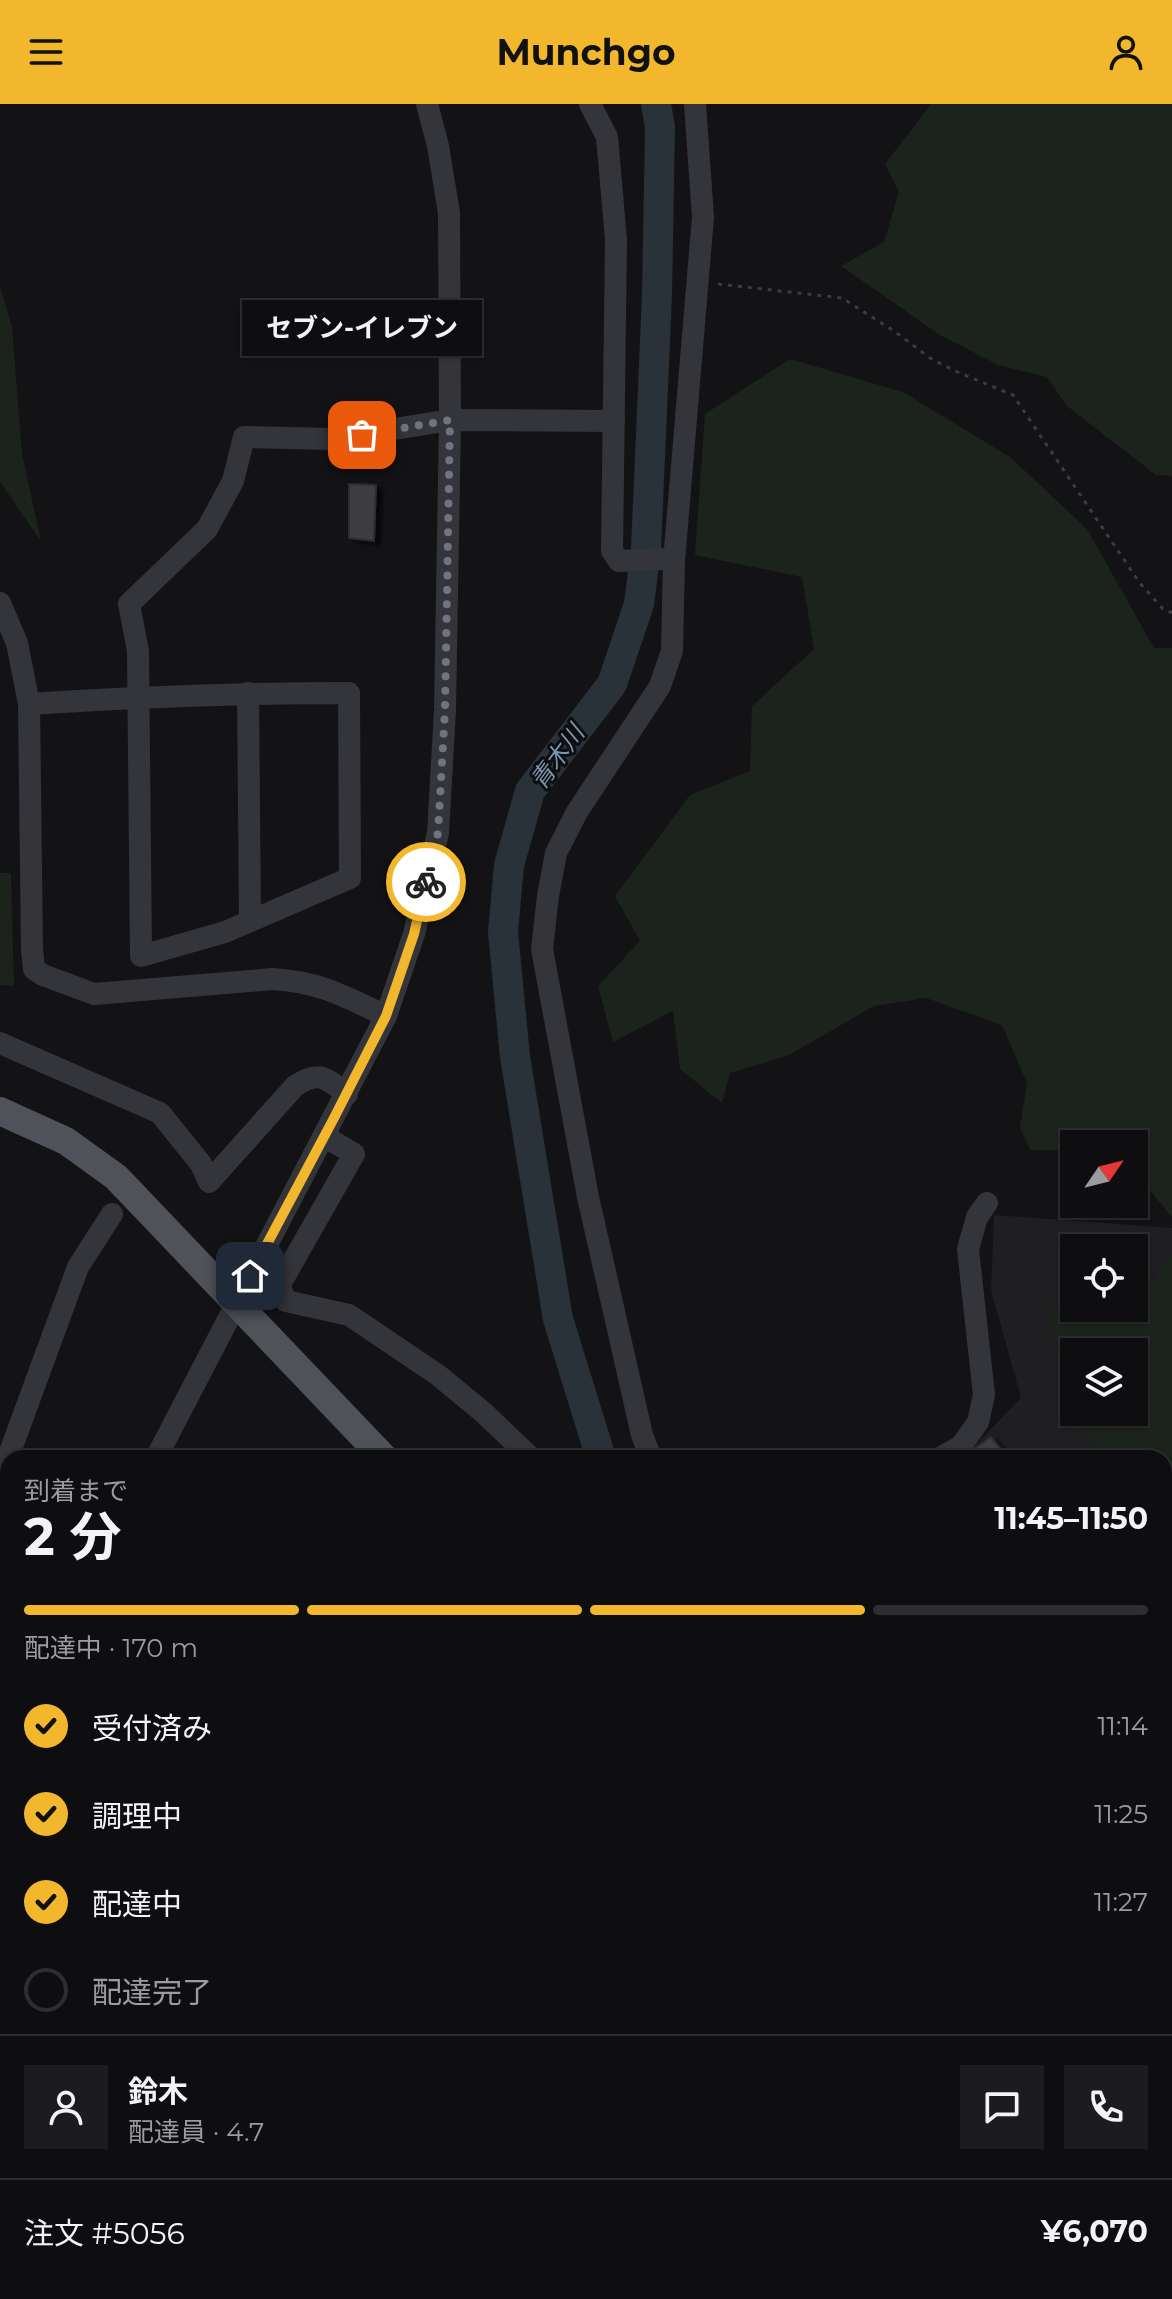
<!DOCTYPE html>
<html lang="ja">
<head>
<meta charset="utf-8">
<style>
  :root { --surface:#0e0e10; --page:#1c1c1e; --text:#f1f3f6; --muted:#9b9c9f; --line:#2e2e30; --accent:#f3b72d }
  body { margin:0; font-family:Montserrat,"Noto Sans JP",sans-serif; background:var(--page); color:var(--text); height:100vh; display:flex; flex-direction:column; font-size:30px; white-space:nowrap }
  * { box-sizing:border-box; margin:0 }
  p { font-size:26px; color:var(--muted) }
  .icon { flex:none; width:44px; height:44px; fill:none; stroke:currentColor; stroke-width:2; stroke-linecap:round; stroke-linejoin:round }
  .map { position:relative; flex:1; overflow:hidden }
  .sheet { position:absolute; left:0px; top:1346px; width:1172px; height:850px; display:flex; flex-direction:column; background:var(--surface); border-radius:24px 24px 0 0; box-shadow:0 2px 6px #0004,0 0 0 2px var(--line) }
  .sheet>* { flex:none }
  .needle { width:52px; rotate:55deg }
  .tools { position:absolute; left:1060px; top:1026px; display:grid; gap:16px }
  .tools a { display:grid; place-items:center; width:88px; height:88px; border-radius:0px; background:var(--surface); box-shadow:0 2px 6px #0004,0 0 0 2px var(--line); font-size:40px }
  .pin { position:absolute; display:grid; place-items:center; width:68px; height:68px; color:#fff; margin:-34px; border-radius:16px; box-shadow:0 4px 12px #0006 }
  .courier { position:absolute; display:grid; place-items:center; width:80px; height:80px; margin:-40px; border:6px solid #f3b72d; border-radius:50%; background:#fff; color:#222; box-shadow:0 2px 10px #0007 }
  .bubble { position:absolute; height:56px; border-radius:0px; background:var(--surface); box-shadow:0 2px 6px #0004,0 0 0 2px var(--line); font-size:26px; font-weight:700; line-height:56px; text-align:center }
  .headline em { font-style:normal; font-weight:700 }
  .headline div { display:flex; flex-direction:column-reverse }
  .headline { display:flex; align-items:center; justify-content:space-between; height:136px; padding:0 24px }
  h1 { font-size:52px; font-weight:700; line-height:60px }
  .bar { display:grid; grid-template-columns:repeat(4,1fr); gap:12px 8px; align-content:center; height:96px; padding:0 24px }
  .bar i { height:10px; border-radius:6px; background:var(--line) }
  .bar .active { background:var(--accent) }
  .bar p { grid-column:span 4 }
  .line { display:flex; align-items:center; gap:20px; padding:0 24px; border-top:2px solid var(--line) }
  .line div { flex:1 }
  .round { display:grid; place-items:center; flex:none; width:84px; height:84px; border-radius:0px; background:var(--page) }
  ol { padding:0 24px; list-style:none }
  li { display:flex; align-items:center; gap:24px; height:88px }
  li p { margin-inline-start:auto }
  li .icon { padding:8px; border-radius:50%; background:var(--accent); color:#111; stroke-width:4 }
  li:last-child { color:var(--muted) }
  li i { width:44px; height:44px; border:4px solid var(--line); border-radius:50% }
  header { display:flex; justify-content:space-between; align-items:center; height:104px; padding:0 24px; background:var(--accent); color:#111; font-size:36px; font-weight:700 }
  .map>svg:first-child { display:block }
</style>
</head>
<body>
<header><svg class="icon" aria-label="menu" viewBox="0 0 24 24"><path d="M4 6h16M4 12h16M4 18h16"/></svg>Munchgo<svg class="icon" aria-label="person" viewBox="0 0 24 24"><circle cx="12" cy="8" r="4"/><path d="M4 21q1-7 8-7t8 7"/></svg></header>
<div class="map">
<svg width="1172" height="2195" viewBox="0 0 1172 2195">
  <defs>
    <filter id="shadow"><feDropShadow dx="6" dy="3.5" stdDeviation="2" flood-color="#0009"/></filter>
  </defs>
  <rect width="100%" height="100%" fill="#131315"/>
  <path fill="#1f1f22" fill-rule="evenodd" d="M 994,1111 L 1172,1124 L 1172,1509 L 1164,1511 L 1164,1354 L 876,1354 L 882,1345 L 968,1349 L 1021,1294 L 991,1186 ZM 1074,1144 L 1134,1144 L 1134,1204 L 1074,1204 ZM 1074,1248 L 1134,1248 L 1134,1308 L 1074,1308 Z"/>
  <g fill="#1b231c" fill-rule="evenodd">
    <polygon points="931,0 1172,0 1172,372 1156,371 1067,302 1047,273 998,261 940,231 841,162 884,138 899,88 885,60"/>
    <polygon points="0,182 12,223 22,350 41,437 0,378"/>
    <polygon points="790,255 903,288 1010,353 1087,425 1154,544 1172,544 1172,1113 1146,1082 1142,1049 1134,1048 1134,1040 1074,1040 1074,1047 1030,1046 1020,1024 1027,979 1002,921 926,894 874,902 789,951 730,969 722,999 680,965 673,907 613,938 598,882 640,837 615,792 690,691 750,667 752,602 814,545 802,473 695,451 705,310"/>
    <polygon points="0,769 11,769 14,882 0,881"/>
    <path d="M 1172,1149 L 1172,1395 L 1164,1385 L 1164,1354 L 1103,1354 L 1066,1299 L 1049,1207 L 1074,1199 L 1074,1204 L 1134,1204 L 1134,1180 L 1155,1173 ZM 1134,1248 L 1134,1308 L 1074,1308 L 1074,1248 Z"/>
    <polygon points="1172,1858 1172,2000 1164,1987 1164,1859"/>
    <polygon points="689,2188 792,2188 805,2195 678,2195"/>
  </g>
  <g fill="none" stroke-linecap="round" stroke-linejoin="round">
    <g stroke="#293139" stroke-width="30">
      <polyline points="601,1354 558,1215 515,953 503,828 509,761 530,687 612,580 639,500 646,445 657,191 660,23 656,0"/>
      <polyline points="1046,2188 1063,2195"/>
    </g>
  </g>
  <g fill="#3d3e42" stroke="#2d2d31" stroke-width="2" filter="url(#shadow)">
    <polygon points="349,380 376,381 374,437 349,434"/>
    <polygon points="991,1333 1008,1354 972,1354 968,1349"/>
  </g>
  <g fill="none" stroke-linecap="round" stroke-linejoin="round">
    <polyline stroke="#3a3c41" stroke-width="3" stroke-dasharray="4 6" stroke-linecap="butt" points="718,180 842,194 894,227 930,254 955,267 1013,291 1139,478 1163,505 1172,509"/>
    <g stroke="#34353a" stroke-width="22">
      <polyline points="590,0 607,33 616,136 612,447 619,457 666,455 674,457"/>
      <path d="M 0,499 L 17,539 L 29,600 L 32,845 L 34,865 L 43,871 L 94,890 L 273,875 C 320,878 344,892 386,912"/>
      <polyline points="248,589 250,817"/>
      <path d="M 29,600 C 136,593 242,589 349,589 L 350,774 L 225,828 L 141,852 L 138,547 L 129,500 L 207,425 L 233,377 L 244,333 L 333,335 L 450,316 L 614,317"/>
      <path d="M 0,939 L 160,1009 L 201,1060 L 209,1078 L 295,982 C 319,966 326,974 347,990"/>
      <polyline points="324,1032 354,1050 279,1182 286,1197 349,1211 438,1271 484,1309 531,1354"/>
      <polyline points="156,1354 386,912 414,830 438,729 445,606 450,316 449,109 438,42 427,0"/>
      <polyline points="651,1354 642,1331 588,1093 542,845 548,792 556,749 577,708 660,582 672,547 674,457 703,113 695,0"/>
      <polyline points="940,1354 961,1342 978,1318 984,1291 968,1145 977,1113 987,1099"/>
      <polyline points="0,1375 78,1163 112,1110"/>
      <polyline points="0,1410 8,1433"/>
      <polyline points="0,1740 8,1703"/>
      <polyline points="0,1867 8,1868"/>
      <polyline points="0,2061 8,2023"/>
      <polyline points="1164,2131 1172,2134"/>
      <polyline points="65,2195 68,2188"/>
      <polyline points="164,2195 167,2188"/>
      <polyline points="258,2195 260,2188"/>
    </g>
    <g stroke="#505259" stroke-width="28">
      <polyline points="0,1007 66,1037 116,1073 384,1354"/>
      <polyline points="930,2188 940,2195"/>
    </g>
  </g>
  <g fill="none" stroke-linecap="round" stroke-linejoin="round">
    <polyline stroke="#72747d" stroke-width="8" stroke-dasharray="0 14.4" points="362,331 450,316 445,606 438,729 426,778"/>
    <polyline stroke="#f3b72d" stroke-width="10" points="250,1172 334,1014 386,912 414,830 426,778"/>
  </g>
  <g text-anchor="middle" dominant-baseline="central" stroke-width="6" stroke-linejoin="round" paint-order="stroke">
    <g font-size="24" font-style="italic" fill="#7b96b1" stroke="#0e0e10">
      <text transform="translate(557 653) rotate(-54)">青木川</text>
    </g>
  </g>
</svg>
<div class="tools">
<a><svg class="needle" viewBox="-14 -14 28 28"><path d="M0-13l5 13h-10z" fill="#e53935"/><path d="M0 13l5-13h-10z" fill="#9b9c9f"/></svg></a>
<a><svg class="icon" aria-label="locate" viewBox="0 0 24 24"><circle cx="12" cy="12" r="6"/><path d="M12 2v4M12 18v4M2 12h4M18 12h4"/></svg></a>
<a><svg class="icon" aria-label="layers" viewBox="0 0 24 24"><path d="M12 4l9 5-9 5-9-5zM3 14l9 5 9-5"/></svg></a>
</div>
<div class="pin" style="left:362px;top:331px;background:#ea580c"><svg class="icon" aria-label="bag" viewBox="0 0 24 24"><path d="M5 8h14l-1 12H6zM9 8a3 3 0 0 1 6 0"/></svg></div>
<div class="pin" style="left:250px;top:1172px;background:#1f2937"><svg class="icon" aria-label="home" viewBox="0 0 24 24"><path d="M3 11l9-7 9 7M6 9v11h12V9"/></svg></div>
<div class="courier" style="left:426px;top:778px"><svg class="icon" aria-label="bike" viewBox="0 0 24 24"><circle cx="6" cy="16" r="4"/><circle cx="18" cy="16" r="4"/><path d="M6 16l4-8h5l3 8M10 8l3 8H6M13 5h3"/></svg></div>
<div class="bubble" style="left:242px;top:196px;width:240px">セブン-イレブン</div>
<section class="sheet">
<div class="headline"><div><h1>2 分</h1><p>到着まで</p></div><em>11:45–11:50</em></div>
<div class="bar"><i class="active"></i><i class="active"></i><i class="active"></i><i></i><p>配達中 · 170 m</p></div>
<ol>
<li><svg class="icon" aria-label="check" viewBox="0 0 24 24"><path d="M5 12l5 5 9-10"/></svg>受付済み<p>11:14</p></li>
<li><svg class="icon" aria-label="check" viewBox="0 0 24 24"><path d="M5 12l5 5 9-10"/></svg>調理中<p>11:25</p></li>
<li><svg class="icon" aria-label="check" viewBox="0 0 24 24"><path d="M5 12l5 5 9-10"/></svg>配達中<p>11:27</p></li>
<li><i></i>配達完了</li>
</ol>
<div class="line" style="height:144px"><a class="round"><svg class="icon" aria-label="person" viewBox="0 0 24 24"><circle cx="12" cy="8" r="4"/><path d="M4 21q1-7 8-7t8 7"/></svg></a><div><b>鈴木</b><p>配達員 · 4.7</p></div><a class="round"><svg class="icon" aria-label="chat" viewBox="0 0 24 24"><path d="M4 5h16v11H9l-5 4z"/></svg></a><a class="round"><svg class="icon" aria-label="phone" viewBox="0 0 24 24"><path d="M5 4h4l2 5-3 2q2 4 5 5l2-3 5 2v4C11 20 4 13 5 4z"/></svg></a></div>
<div class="line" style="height:104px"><div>注文 #5056</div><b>¥6,070</b></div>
</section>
</div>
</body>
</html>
